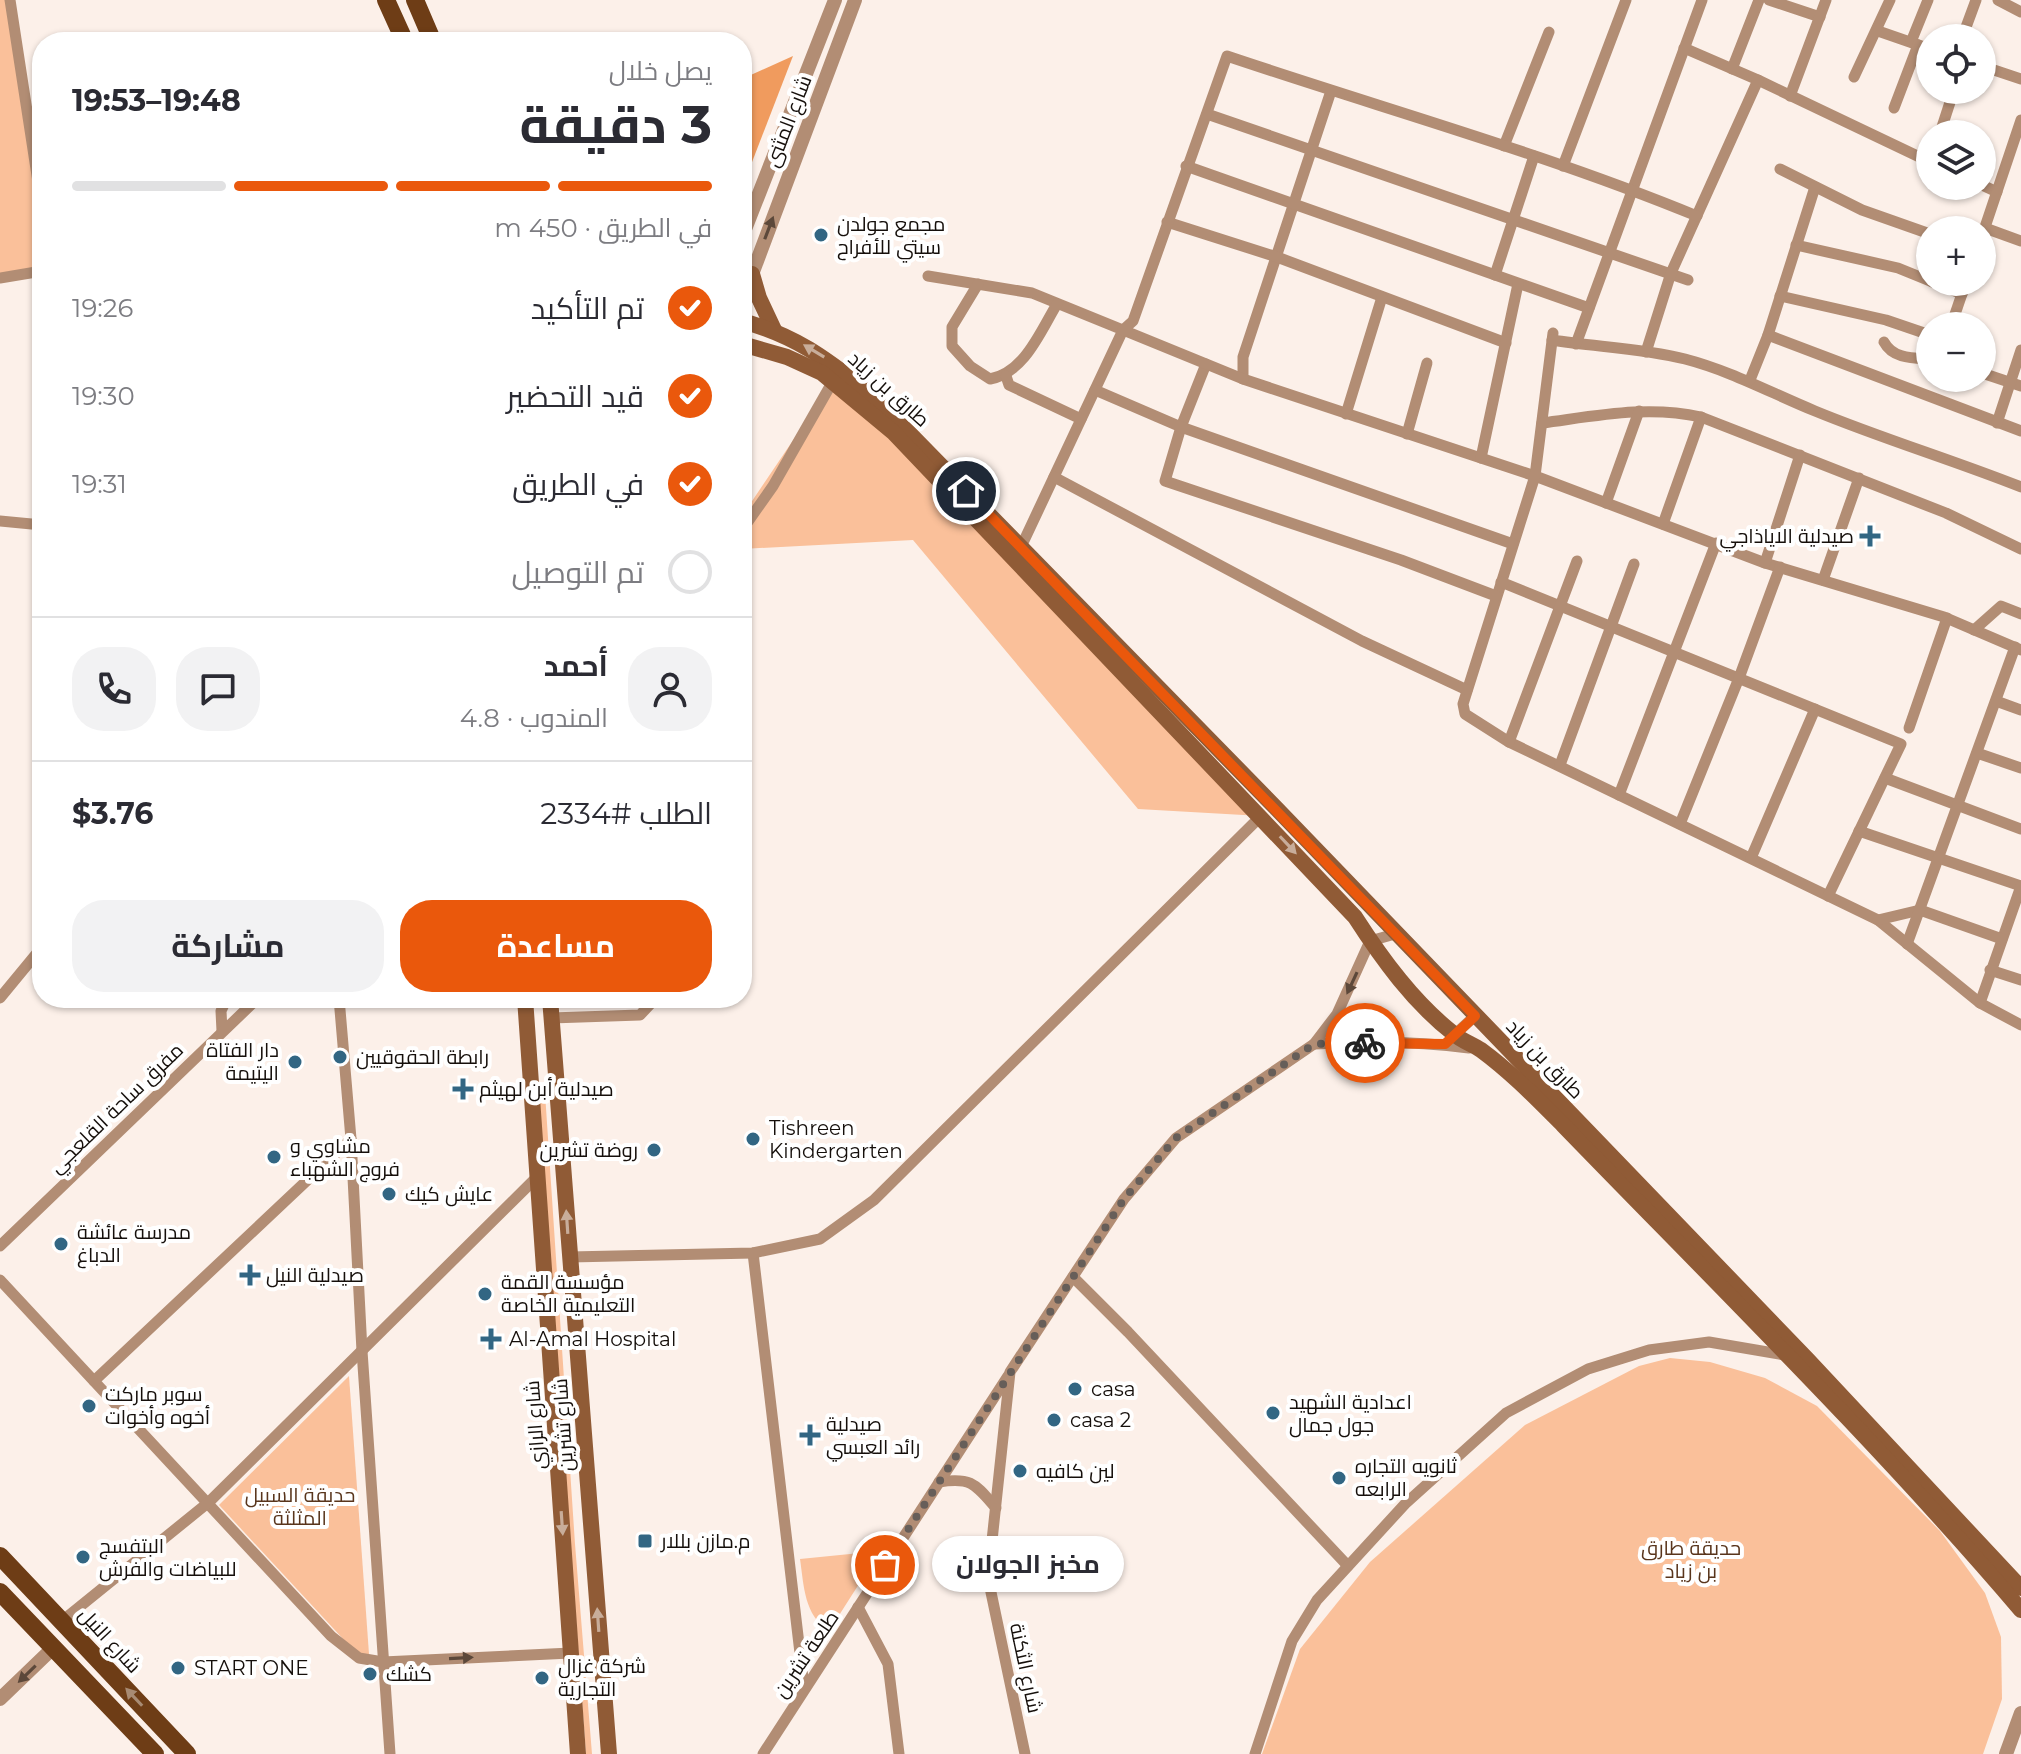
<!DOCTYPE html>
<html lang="ar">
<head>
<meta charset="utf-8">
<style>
  :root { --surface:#fff; --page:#f2f2f3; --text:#2b2b33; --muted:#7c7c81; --line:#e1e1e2; --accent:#ea580c }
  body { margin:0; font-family:Montserrat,Cairo,sans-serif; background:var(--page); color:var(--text); direction:rtl; height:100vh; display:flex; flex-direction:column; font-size:30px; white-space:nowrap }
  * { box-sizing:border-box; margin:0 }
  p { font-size:26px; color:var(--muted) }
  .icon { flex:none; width:44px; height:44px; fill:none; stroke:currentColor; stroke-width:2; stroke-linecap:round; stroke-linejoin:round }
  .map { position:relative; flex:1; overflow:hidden; direction:ltr }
  .drawer { position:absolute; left:32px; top:32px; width:720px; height:976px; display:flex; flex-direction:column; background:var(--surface); border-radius:32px; box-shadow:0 2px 6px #0004; direction:rtl }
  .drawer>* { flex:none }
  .fabs { position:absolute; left:1916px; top:24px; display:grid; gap:16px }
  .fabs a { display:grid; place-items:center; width:80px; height:80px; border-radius:50%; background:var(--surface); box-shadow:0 2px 6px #0004; font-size:40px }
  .pin { position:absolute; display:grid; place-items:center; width:68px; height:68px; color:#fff; margin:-34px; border:4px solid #fff; border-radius:50%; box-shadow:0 2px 8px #0007 }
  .courier { position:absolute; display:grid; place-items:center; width:80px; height:80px; margin:-40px; border:6px solid #ea580c; border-radius:50%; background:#fff; color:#222; box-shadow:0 2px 10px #0007 }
  .bubble { position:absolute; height:56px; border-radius:28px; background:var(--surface); box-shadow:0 2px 6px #0004; font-size:26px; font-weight:700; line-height:56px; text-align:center; direction:rtl }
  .headline em { font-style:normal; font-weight:700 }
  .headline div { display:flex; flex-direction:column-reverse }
  .headline { display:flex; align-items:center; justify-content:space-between; height:136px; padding:0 40px }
  h1 { font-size:52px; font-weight:700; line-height:60px }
  .bar { display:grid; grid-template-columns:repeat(4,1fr); gap:12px 8px; align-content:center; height:96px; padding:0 40px }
  .bar i { height:10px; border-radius:6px; background:var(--line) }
  .bar .active { background:var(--accent) }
  .bar p { grid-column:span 4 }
  .line { display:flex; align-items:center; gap:20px; padding:0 40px; border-top:2px solid var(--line) }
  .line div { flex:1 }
  .round { display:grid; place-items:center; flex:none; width:84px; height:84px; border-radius:32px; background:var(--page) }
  ol { padding:0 40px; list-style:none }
  li { display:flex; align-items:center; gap:24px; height:88px }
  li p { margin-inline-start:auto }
  li .icon { padding:8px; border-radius:50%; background:var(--accent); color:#fff; stroke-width:4 }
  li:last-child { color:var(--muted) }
  li i { width:44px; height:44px; border:4px solid var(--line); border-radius:50% }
  .button { display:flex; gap:16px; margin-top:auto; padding:16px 40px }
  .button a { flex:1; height:92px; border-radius:32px; background:var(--accent); color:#fff; font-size:32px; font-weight:700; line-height:92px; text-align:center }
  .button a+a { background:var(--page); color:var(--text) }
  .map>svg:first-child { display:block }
</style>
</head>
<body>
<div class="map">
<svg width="2021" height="1754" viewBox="0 0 2021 1754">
  <rect width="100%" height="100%" fill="#fcf0e9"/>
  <g fill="#fac09a">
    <polygon points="0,0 10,0 42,208 42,271 0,278"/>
    <polygon points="833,381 1261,816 1138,809 913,540 742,549 742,516"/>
    <polygon points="545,1093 575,1544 592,1754 586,1754 537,1095"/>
    <polygon points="1670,1358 1710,1362 1765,1378 1817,1406 1940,1531 1985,1593 2001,1637 2002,1699 1983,1754 1262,1754 1300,1649 1370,1562 1525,1425 1639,1366"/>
    <polygon points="349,1376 370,1668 219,1505"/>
    <path d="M 880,1551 L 829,1631 C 804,1615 804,1586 800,1559 Z"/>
  </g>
  <polygon fill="#f09b5e" points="793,56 742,188 742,79"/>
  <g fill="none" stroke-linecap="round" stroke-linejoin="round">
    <g stroke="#b28d74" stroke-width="11">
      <polyline points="10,0 42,208"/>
      <polyline points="1769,0 1820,17"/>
      <polyline points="1998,0 2021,12"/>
      <polyline points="1878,31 1930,49"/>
      <polyline points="1962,38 1976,0"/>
      <polyline points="1911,42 1928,0"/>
      <polyline points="1684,48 1758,80 1930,162"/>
      <polyline points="1982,66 2021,79"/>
      <polyline points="1732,69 1759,0"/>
      <polyline points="1854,77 1890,0"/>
      <polyline points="1331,91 1243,357 1243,379 1535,476 1765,563 1944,617 2021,650"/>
      <polyline points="1790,96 1826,0"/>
      <polyline points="1894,108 1918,45"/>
      <polyline points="1207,114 1688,280"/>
      <polyline points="1941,130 1954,90"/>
      <polyline points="1504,146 1549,32"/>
      <polyline points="1186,166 1589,308"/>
      <polyline points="1563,166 1626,0"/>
      <polyline points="1780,169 1862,210 1930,234"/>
      <polyline points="1982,185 1997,192"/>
      <polyline points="1167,222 1277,257 1506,343"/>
      <polyline points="1985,228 2021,241"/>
      <polyline points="1982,236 2021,120"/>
      <polyline points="1796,245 1898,268 1930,281"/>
      <polyline points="1495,275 1534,156"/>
      <polyline points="928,276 1032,293 1123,330 1021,547"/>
      <polyline points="0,278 42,271"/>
      <polyline points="1932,282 1962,294"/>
      <path d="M 978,284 L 952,327 L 952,346 L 970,366 L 990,379 C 1025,372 1040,332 1057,304"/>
      <polyline points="1780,296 1886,320 1930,335"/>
      <polyline points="1951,326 1966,282"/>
      <polyline points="1553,333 1535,476 1463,704 1465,714 1509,742 1878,920 1980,1003"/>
      <polyline points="1768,335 2021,431"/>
      <path d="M 1552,340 C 1596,347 1641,348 1685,359 C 1731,371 1771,393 1815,411 C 1883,439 1953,460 2021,487"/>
      <path d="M 1884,342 C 1893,359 1913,358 1930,359"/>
      <polyline points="1576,344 1702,0"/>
      <polyline points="1646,352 1671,273 1758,80"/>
      <polyline points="1206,364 1181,427 1165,481 1401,560 1496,596"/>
      <polyline points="1982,373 2021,386"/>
      <polyline points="1006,376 1009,385 1081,419"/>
      <path d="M 1243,379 L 1123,330 L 1133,321 L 1227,56 C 1384,109 1544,153 1697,216"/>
      <polyline points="1750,380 1768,335 1815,187"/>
      <polyline points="1095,390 1181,427 1513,544"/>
      <polyline points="1346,414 1382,297"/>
      <path d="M 1542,423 C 1596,416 1647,405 1701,417 L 1946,513 L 2021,549"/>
      <polyline points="1997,423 2021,350"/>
      <polyline points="1407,434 1427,363"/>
      <polyline points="1481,458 1518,284"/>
      <polyline points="1054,477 1362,641 1467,690"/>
      <polyline points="1606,503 1639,411"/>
      <polyline points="0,521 42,525"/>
      <polyline points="1663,524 1701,417"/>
      <polyline points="742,530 773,486 833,381"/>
      <polyline points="1765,563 1800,455"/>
      <polyline points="1823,580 1859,478"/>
      <polyline points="1501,582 1901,744 1828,896"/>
      <polyline points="1974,630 2001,606 2021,614"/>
      <polyline points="1996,701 2021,710"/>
      <polyline points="1909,728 1947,618"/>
      <polyline points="1509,742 1577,561"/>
      <polyline points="1977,753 2021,768"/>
      <polyline points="1560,765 1634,564"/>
      <polyline points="1885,778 2021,829"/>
      <polyline points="1619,795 1716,543"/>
      <polyline points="1680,824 1739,678 1780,567"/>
      <polyline points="1859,831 2021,886"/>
      <polyline points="1751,858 1815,709"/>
      <polyline points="2021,886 1980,1003 2021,1025"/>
      <polyline points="1878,920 1920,910 2002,939"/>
      <polyline points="1907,944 2015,647"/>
      <polyline points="1990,970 2021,980"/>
      <polyline points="0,998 42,947"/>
      <polyline points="339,998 351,1139 362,1351 390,1754"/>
      <polyline points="551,1018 640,1015 656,998"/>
      <polyline points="222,1031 221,1011 227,998"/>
      <polyline points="1451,1038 1475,1016"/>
      <path d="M 1314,1044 C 1365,1041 1418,1041 1469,1048"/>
      <polyline points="0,1246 258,998"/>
      <polyline points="753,1253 804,1687"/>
      <polyline points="570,1257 753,1253 820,1239 874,1200 1261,816"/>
      <polyline points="1073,1277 1128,1332 1348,1566"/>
      <polyline points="0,1280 331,1636 359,1658 383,1662 571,1653"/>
      <polyline points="94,1381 351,1139"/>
      <path d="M 939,1482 C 972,1477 975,1484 996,1508"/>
      <polyline points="858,1607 888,1664 899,1754"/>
      <polyline points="62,1621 209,1502 537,1177"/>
      <polyline points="763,1754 1008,1376"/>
      <polyline points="1025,1754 988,1578 1010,1372 1124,1199 1176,1138 1314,1044 1337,1014 1370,941 1395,934"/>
      <polyline points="1255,1754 1292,1641 1317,1600 1405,1504 1506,1413 1588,1369 1649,1350 1709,1342 1785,1355"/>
    </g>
    <g stroke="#b28d74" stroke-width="14">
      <polyline points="742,237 835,0"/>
      <polyline points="742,301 855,0"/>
      <polyline points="0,1699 53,1648"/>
      <polyline points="2006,1754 2021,1713"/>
    </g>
    <g stroke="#905b36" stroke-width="16">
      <polyline points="752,274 759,298 774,330"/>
      <path d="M 742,321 C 797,336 826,359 870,393 L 1276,808 L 1807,1359 L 2021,1588"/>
      <path d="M 742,344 L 787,357 L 822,373 L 893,432 L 1355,917 C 1382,959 1414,1003 1454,1034 C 1462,1041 1472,1044 1481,1050 C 1511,1072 1537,1099 1563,1125 C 1717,1284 1877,1441 2021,1610"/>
      <polyline points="525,998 578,1754"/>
      <polyline points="550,998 609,1754"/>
    </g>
    <g stroke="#6e3d16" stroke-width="18">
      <polyline points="386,0 405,42"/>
      <polyline points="415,0 433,42"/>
      <polyline points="0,1556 187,1754"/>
      <polyline points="0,1592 155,1754"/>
    </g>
  </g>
  <defs><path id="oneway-solid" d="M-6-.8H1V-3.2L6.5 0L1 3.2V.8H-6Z" transform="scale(2)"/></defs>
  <g fill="#5c483a">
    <use href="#oneway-solid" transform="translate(769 228) rotate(-69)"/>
    <use href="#oneway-solid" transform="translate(1352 983) rotate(115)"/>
    <use href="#oneway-solid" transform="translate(461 1658) rotate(-3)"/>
    <use href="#oneway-solid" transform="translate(27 1674) rotate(136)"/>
  </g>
  <g fill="#c8ad9a">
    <use href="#oneway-solid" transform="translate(814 351) rotate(-149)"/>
    <use href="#oneway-solid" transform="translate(1288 845) rotate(47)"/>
    <use href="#oneway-solid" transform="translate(567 1222) rotate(-94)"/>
    <use href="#oneway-solid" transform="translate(562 1523) rotate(86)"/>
    <use href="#oneway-solid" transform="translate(598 1620) rotate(-94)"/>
  </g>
  <use fill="#a88b73" href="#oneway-solid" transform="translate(134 1697) rotate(-133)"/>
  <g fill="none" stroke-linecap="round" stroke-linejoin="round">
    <polyline stroke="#665e59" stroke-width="8" stroke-dasharray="0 14.4" points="885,1565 1124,1199 1176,1138 1314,1044 1365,1043"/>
    <polyline stroke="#ea580c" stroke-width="10" points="966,491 1475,1016 1445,1044 1365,1043"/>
  </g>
  <g fill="#326683" stroke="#fff" stroke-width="3">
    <circle cx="821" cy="235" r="8"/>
    <path d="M1866 524h8v8h8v8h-8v8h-8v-8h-8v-8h8z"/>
    <circle cx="340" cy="1057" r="8"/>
    <circle cx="295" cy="1062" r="8"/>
    <path d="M459 1077h8v8h8v8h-8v8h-8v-8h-8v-8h8z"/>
    <circle cx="753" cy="1139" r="8"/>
    <circle cx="654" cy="1150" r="8"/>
    <circle cx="274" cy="1157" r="8"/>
    <circle cx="389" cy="1194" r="8"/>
    <circle cx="61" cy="1244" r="8"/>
    <path d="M246 1263h8v8h8v8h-8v8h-8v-8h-8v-8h8z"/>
    <circle cx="485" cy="1294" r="8"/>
    <path d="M487 1327h8v8h8v8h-8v8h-8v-8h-8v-8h8z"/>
    <circle cx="1075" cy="1389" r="8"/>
    <circle cx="89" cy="1406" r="8"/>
    <circle cx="1273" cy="1413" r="8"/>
    <circle cx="1054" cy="1420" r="8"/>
    <path d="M806 1423h8v8h8v8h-8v8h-8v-8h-8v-8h8z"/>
    <circle cx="1020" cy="1471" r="8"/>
    <circle cx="1339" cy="1478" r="8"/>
    <rect x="637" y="1533" width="16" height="16" rx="4"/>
    <circle cx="83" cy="1557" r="8"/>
    <circle cx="178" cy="1668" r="8"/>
    <circle cx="370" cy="1674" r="8"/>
    <circle cx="542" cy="1678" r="8"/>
  </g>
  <g text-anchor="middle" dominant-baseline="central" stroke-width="8" stroke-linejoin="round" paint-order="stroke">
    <g font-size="20" fill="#150f0b" stroke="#fff">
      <text transform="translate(788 121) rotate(-69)">شارع المثنى</text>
      <text transform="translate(889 389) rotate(42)">طارق بن زياد</text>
      <text transform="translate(1545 1059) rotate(46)">طارق بن زياد</text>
      <text transform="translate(116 1108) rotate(-44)">مفرق ساحة القلعجي</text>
      <text transform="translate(535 1425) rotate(-94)">شارع الرازي</text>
      <text transform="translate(563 1425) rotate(-94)">شارع تشرين</text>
      <text transform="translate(110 1640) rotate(47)">شارع النيل</text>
      <text transform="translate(806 1654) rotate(-56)">طلعة تشرين</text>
      <text transform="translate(1026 1668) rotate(78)">شارع الثكنة</text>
    </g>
    <g font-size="20" fill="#150f0b" stroke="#fff" text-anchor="start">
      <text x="837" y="224">مجمع جولدن<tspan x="837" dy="23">سيتي للأفراح</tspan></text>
      <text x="1854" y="536" text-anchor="end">صيدلية الاياذاجي</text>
      <text x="279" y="1050" text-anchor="end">دار الفتاة<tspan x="279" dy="23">اليتيمة</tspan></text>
      <text x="356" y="1057">رابطة الحقوقيين</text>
      <text x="479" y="1089">صيدلية أبن لهيثم</text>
      <text x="769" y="1128">Tishreen<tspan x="769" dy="23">Kindergarten</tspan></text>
      <text x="290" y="1146">مشاوي و<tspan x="290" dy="23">فروج الشهباء</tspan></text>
      <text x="638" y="1150" text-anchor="end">روضة تشرين</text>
      <text x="405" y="1194">عايش كيك</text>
      <text x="77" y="1232">مدرسة عائشة<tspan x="77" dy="23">الدباغ</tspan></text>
      <text x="266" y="1275">صيدلية النيل</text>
      <text x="501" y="1282">مؤسسة القمة<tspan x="501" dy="23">التعليمية الخاصة</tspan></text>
      <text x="509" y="1339">Al-Amal Hospital</text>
      <text x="1091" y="1389">casa</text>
      <text x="105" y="1394">سوبر ماركت<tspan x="105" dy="23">أخوه وأخوات</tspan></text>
      <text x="1289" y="1402">اعدادية الشهيد<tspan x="1289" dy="23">جول جمال</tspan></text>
      <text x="1070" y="1420">casa 2</text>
      <text x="826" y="1424">صيدلية<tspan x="826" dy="23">رائد العبسي</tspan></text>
      <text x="1355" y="1466">ثانويه التجاره<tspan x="1355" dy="23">الرابعه</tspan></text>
      <text x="1036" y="1471">لين كافيه</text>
      <text x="661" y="1541">م.مازن بللار</text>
      <text x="99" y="1546">البتفسج<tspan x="99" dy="23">للبياضات والفرش</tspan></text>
      <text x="558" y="1666">شركة غزال<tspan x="558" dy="23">التجارية</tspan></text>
      <text x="194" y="1668">START ONE</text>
      <text x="386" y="1674">كشك</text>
    </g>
    <g font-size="20" fill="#59351c" stroke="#fff">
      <text x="300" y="1495">حديقة السبيل<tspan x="300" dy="23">المثلثة</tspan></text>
      <text x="1691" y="1548">حديقة طارق<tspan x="1691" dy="23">بن زياد</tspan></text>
    </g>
  </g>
</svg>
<div class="fabs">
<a><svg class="icon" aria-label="locate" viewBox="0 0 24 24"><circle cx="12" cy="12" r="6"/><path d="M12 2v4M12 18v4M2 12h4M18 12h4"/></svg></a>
<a><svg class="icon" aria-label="layers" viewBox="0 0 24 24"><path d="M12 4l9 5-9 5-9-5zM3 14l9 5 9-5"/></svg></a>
<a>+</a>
<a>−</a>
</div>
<div class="pin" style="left:885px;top:1565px;background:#ea580c"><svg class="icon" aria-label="bag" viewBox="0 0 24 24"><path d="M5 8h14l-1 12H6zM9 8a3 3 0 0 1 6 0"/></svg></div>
<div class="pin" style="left:966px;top:491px;background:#1f2937"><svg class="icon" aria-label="home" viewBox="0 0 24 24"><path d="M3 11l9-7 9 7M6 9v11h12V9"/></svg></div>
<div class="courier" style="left:1365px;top:1043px"><svg class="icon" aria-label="bike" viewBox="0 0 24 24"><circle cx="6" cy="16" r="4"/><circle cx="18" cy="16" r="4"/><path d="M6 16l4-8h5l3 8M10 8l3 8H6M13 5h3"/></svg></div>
<div class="bubble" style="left:932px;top:1536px;width:192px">مخبز الجولان</div>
<section class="drawer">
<div class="headline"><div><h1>3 دقيقة</h1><p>يصل خلال</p></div><em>19:48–19:53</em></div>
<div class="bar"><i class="active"></i><i class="active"></i><i class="active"></i><i></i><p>في الطريق · 450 m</p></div>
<ol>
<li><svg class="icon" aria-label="check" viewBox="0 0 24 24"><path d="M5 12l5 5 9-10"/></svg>تم التأكيد<p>19:26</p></li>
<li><svg class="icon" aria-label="check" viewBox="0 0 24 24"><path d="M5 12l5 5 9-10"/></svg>قيد التحضير<p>19:30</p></li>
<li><svg class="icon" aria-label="check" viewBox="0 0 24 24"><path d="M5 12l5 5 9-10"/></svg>في الطريق<p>19:31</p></li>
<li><i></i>تم التوصيل</li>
</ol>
<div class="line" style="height:144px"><a class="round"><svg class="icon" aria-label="person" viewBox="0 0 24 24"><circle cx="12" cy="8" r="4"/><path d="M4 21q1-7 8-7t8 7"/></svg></a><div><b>أحمد</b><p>المندوب · 4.8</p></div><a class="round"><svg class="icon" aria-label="chat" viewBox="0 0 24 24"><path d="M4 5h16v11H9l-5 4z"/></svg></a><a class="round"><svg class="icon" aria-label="phone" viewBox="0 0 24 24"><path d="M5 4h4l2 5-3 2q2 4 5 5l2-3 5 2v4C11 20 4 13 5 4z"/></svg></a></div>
<div class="line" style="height:104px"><div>الطلب #2334</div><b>$3.76</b></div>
<div class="button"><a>مساعدة</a><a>مشاركة</a></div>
</section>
</div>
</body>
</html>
